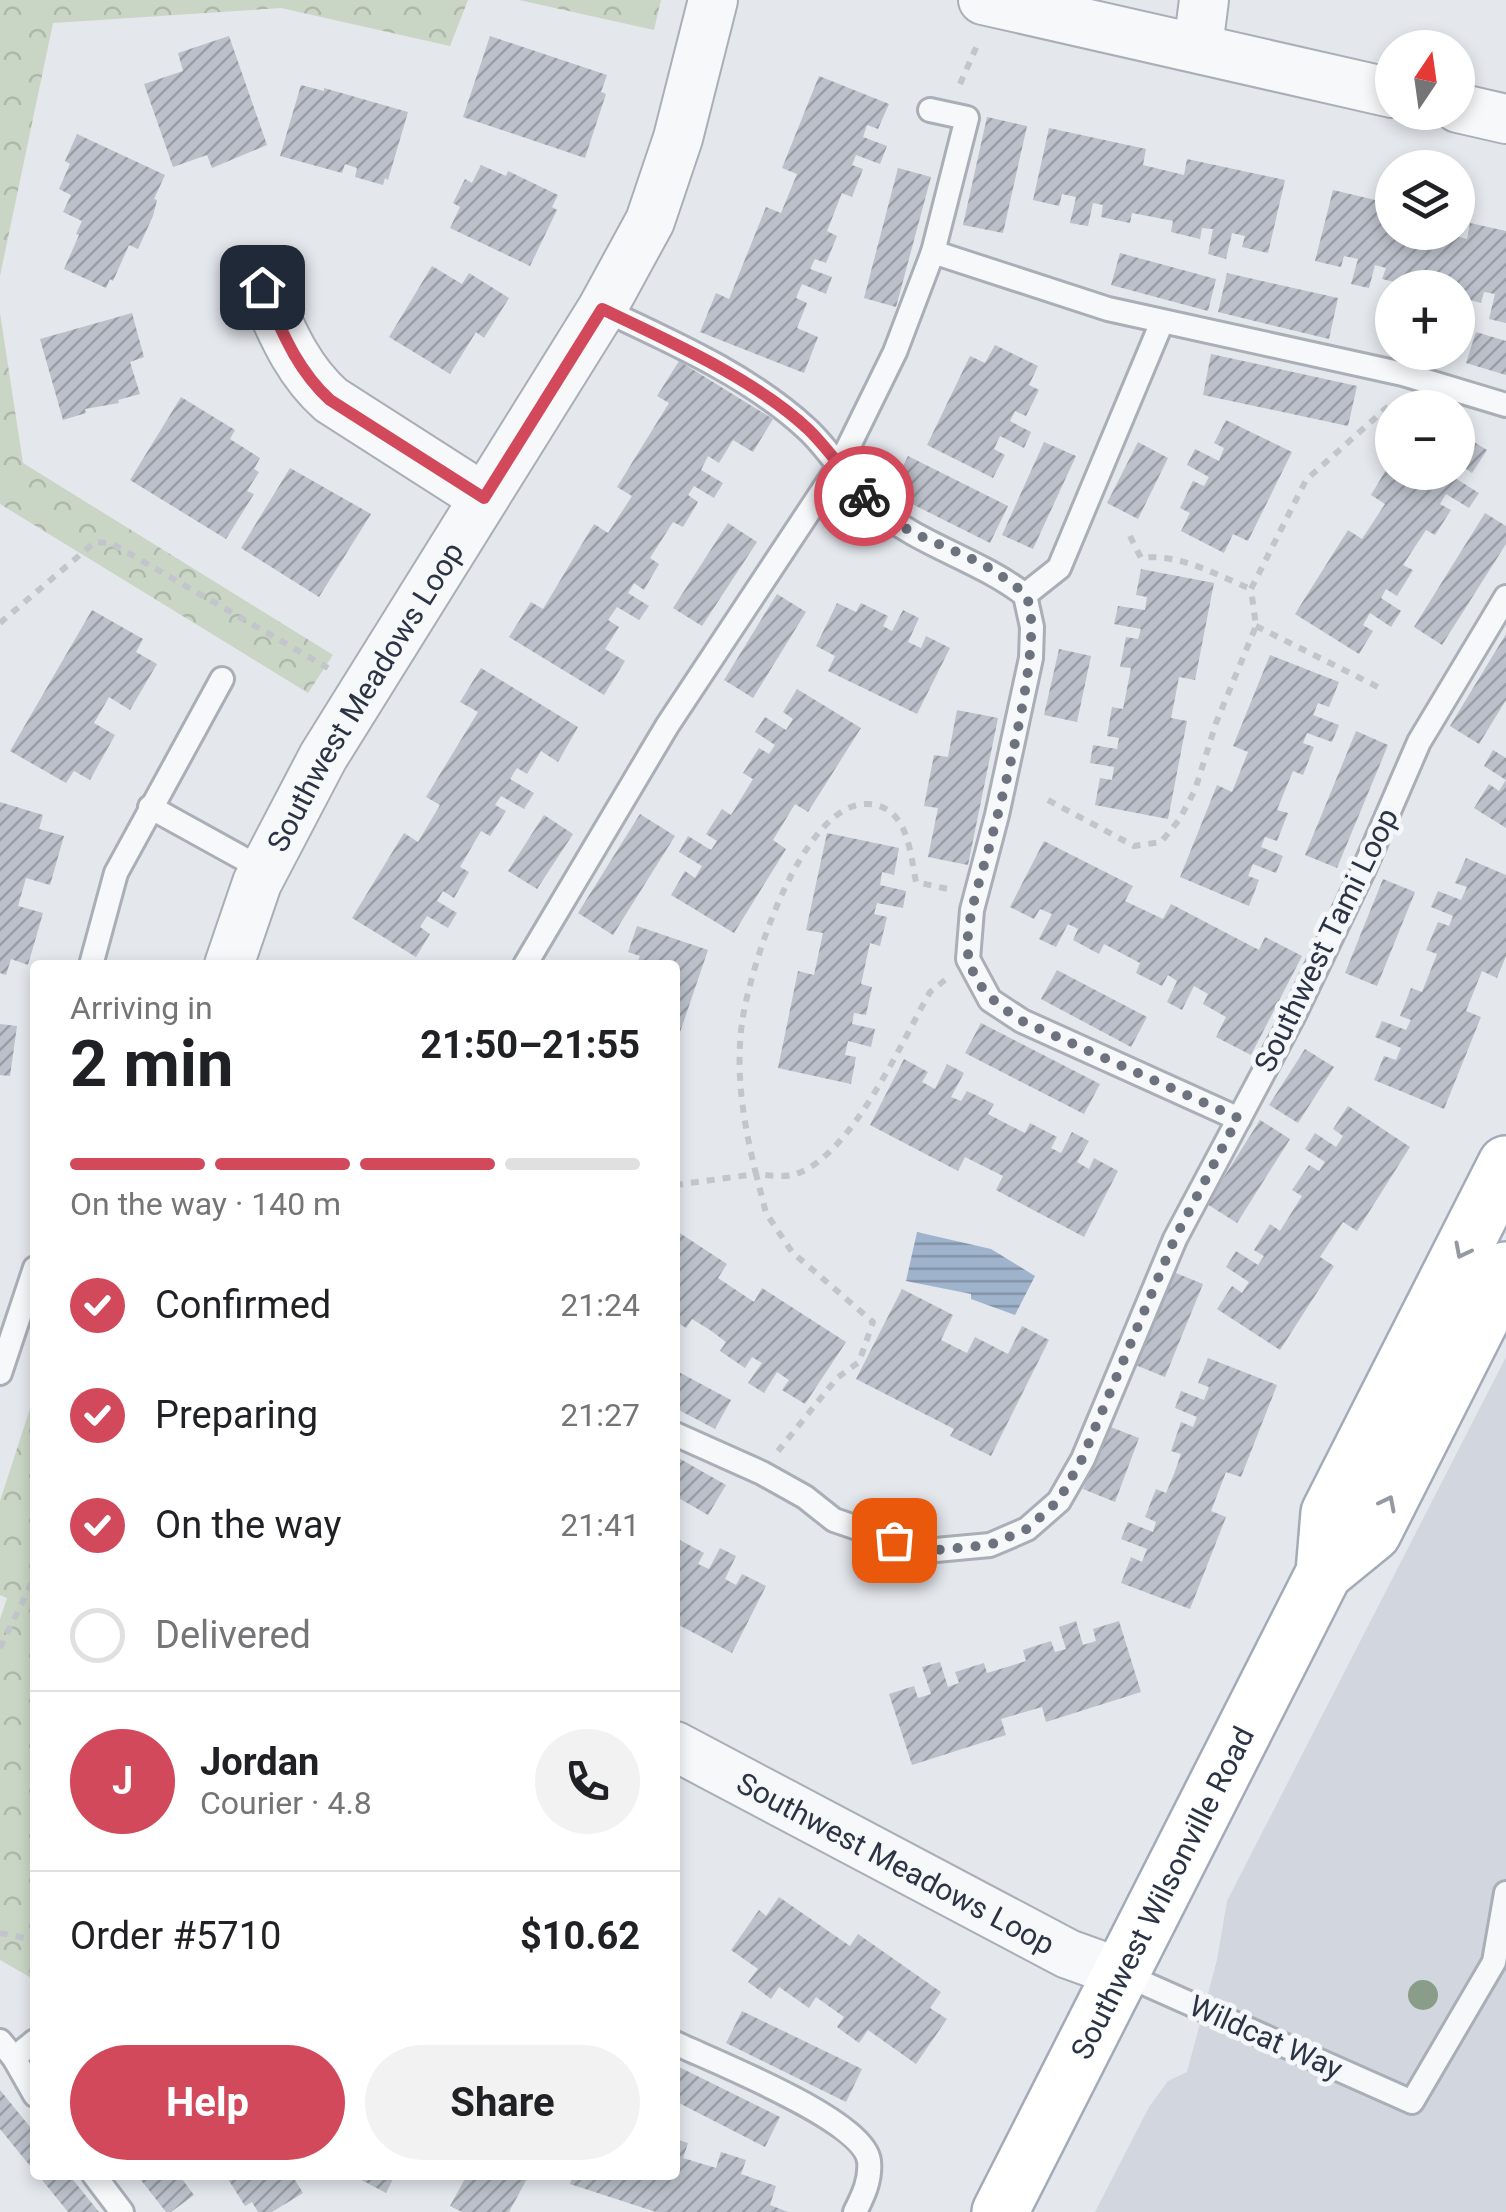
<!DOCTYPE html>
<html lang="en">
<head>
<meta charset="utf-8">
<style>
  :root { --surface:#fff; --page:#f2f2f2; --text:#202124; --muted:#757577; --line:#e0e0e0; --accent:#d1495b }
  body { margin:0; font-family:Roboto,sans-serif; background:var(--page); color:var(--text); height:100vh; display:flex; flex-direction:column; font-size:38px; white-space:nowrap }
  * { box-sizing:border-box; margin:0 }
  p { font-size:32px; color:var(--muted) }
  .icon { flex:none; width:55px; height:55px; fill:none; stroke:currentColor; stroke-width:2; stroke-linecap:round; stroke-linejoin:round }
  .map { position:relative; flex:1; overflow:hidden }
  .sheet { position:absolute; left:30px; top:960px; width:650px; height:1220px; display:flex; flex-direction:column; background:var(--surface); border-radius:10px; box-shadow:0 5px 15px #0003 }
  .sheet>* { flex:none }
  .needle { width:65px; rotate:13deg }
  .fabs { position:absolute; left:1375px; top:30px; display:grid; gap:20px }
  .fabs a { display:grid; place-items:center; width:100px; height:100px; border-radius:50%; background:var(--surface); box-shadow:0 5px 15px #0003; font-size:50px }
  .pin { position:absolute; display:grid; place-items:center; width:85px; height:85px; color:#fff; margin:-42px; border-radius:20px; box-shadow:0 5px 15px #0006 }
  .courier { position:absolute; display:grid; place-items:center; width:100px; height:100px; margin:-50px; border:8px solid #d1495b; border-radius:50%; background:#fff; color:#222; box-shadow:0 2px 12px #0007 }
  .head em { font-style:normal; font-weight:700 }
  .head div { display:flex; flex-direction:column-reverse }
  .head { display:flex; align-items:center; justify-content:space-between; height:170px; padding:0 40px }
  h1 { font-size:65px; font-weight:700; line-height:75px }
  .bar { display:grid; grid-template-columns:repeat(4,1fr); gap:15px 10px; align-content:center; height:120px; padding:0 40px }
  .bar i { height:12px; border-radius:8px; background:var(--line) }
  .bar .active { background:var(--accent) }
  .bar p { grid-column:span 4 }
  .line { display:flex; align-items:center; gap:25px; padding:0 40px; border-top:2px solid var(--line) }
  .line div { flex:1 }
  .round { display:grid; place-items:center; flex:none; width:105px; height:105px; border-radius:52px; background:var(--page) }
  ol { padding:0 40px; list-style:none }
  li { display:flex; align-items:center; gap:30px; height:110px }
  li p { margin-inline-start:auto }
  li .icon { padding:10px; border-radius:50%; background:var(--accent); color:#fff; stroke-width:4 }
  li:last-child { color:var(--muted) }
  li i { width:55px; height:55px; border:5px solid var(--line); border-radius:50% }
  .primary-button { display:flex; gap:20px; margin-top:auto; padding:20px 40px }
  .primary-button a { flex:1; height:115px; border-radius:60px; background:var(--accent); color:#fff; font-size:40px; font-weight:700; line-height:115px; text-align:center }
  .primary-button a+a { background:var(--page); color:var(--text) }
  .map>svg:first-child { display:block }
</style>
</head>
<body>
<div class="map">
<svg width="1506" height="2212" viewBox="0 0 1506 2212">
  <defs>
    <pattern id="forest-crowns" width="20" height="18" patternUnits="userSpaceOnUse" patternTransform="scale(2.5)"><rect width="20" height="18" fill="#c9d6c5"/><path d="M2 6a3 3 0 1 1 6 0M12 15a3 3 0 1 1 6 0" fill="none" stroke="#adb8ab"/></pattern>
    <pattern id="water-rules" width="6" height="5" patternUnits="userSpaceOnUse" patternTransform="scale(2.5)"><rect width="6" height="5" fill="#9fb4cc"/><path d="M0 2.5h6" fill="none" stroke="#8293a7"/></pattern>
    <pattern id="building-hatch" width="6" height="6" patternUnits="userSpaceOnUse" patternTransform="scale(2.5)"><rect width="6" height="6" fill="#bbc0ca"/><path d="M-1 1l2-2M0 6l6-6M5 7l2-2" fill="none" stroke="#989da6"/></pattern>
  </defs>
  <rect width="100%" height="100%" fill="#e4e7ec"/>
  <polygon fill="#d2d6de" points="1506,1357 1506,2212 1095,2212 1149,2107 1168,2081 1187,2072 1217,1960 1227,1901"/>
  <g fill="url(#forest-crowns)">
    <polygon points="0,0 468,0 450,46 281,8 53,23 0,276"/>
    <polygon points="519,0 661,0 654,30"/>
    <polygon points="0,313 23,463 333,655 308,693 0,504"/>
    <polygon points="35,1393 35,1980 0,1960 0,1619 7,1598 0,1595 0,1501"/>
  </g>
  <polygon fill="url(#water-rules)" points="917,1232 991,1249 1035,1276 1015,1315 971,1299 971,1294 906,1281"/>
  <g fill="url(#building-hatch)">
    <polygon points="229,36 267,145 212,168 207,155 173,167 144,84 183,71 178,53"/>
    <polygon points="490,36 607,75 601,92 606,94 585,158 463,117"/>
    <polygon points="819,76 889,104 878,129 867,125 863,137 887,146 880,164 856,155 852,165 863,169 852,197 842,193 827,231 837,236 826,263 815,259 810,269 832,277 826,294 802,284 796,298 807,303 797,328 818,337 804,373 700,332 716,293 729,299 766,207 781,213 797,174 782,168"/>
    <polygon points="301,85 324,91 324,88 408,112 388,180 385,178 383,185 355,177 357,168 345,164 342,173 280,156"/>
    <polygon points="987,117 1027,126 1003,233 963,225"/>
    <polygon points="1049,128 1146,149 1143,165 1184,175 1187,159 1285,180 1268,253 1242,247 1245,236 1232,233 1226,259 1208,254 1213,229 1202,228 1200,239 1171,232 1173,221 1153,217 1132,213 1130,223 1101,217 1103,205 1093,203 1088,226 1070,223 1076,197 1062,194 1059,206 1033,200"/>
    <polygon points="77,134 165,175 154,199 157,200 153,216 138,249 129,245 113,281 110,279 106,288 64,269 79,235 76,234 82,221 63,212 71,195 59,189 70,164 65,161"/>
    <polygon points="481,165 506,176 508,171 558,195 552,207 557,210 530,266 450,228 460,207 453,203 465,179 472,183"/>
    <polygon points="898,168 931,177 896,307 864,298"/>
    <polygon points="1333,190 1392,204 1392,232 1441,232 1467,239 1470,223 1506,231 1506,323 1489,319 1495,294 1484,292 1481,303 1458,297 1455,285 1415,275 1412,286 1382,279 1386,268 1375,265 1369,288 1351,284 1358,259 1344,256 1341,267 1315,261"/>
    <polygon points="1120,253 1216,279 1208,311 1111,285"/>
    <polygon points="432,266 462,284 469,273 509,298 484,338 476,332 450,374 389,337"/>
    <polygon points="1227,273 1338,298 1329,339 1218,312"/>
    <polygon points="132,313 144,357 130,362 140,394 118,400 119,403 85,409 86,413 63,420 40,339"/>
    <polygon points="1476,332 1506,341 1506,375 1466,363"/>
    <polygon points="995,345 1038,366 1029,385 1039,390 1026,416 1015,411 1010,421 1031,432 1024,448 1000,436 994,449 1005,455 993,478 927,445 970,356 985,363"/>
    <polygon points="1211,354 1357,386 1348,426 1203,395"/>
    <polygon points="679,361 773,419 753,452 733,440 719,463 708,456 701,470 723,483 714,498 694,486 688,495 698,502 683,527 673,522 650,558 659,564 644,590 634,583 628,593 649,606 639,620 617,607 608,620 619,627 605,649 625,661 604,695 509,637 531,602 543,609 594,524 608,533 632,496 617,487 669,403 657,396"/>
    <polygon points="181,397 235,430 230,439 260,458 254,469 259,472 247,491 254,494 226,539 130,480"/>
    <polygon points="1226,420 1292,452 1248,541 1233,534 1224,553 1181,531 1190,513 1180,508 1193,481 1204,486 1209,477 1187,465 1195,449 1219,461 1224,448 1214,443"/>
    <polygon points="1458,432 1487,450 1472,473 1463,467 1455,478 1479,493 1469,508 1446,494 1440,504 1451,510 1435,535 1426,530 1403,565 1413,570 1397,596 1386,589 1381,598 1401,611 1391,627 1370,613 1363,625 1373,631 1359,654 1295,614 1348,530 1362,539 1385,504 1371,495 1392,460 1392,472 1458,472"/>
    <polygon points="1044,442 1076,456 1033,549 1002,535"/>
    <polygon points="1138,442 1168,458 1138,519 1107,503"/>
    <polygon points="908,456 1008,506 990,543 890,493"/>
    <polygon points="290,468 371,514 319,597 241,548"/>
    <polygon points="1485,513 1506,526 1506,544 1442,645 1414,627"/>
    <polygon points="728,523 757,542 702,626 673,608"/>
    <polygon points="1141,569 1214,583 1195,680 1179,677 1175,698 1171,718 1187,721 1168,819 1095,805 1100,778 1112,780 1114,767 1090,763 1093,745 1117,749 1119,738 1107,736 1112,707 1123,709 1131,668 1120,667 1126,637 1138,639 1141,629 1114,624 1118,606 1145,610 1147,597 1136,595"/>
    <polygon points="777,594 806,612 753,698 724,680"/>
    <polygon points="837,603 856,612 861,603 888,616 883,626 892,631 903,610 919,618 908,642 921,648 926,636 950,648 917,714 828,671 835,656 816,646"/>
    <polygon points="92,610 143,639 136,652 157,664 130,710 109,697 94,723 115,735 90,780 74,771 66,783 10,751"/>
    <polygon points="1506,634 1506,700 1479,744 1450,726"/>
    <polygon points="1059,649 1091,656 1077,722 1044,715"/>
    <polygon points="1270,655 1339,682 1329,707 1318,703 1313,715 1339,725 1332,742 1307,733 1303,743 1314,747 1303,775 1293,771 1277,810 1288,813 1277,841 1265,837 1261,847 1283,856 1276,873 1253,864 1248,876 1259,880 1249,906 1180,877 1217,785 1232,792 1248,752 1233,746"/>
    <polygon points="481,668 578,727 558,762 541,751 527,774 517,768 510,779 534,793 524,809 501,796 495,805 506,811 490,836 481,831 460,867 469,872 454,898 443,891 437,901 457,913 448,928 427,916 420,927 430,934 416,957 352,918 404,833 418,842 440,805 426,797 478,712 460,702"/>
    <polygon points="797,689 861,728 808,812 795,804 773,840 786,849 734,933 671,895 685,871 695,878 702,866 679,852 688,836 711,850 717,841 706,834 722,809 731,815 753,779 743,773 759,748 769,754 775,745 755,732 765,717 786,730 793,719 783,712"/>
    <polygon points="957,710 998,718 968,865 928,857 938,808 924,806 934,755 948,757"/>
    <polygon points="1356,731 1388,745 1337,868 1305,855"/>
    <polygon points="1493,750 1506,758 1506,828 1474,808 1489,784 1499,791 1506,780 1484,766"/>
    <polygon points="0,802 43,815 39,829 64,836 50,885 26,878 18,906 43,913 28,965 11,959 6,975 0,973"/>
    <polygon points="640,814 675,836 613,935 578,913"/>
    <polygon points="544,815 573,834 537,889 508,871"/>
    <polygon points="827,833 899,848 894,875 882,872 880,885 906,891 903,908 877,903 874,914 887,917 880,946 870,943 861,984 872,987 866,1015 854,1013 852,1024 875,1029 871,1047 848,1041 845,1055 856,1057 851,1084 778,1068 798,971 814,975 823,933 806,930"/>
    <polygon points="1044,841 1133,886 1125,901 1163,919 1171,904 1259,950 1265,937 1302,956 1251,1055 1216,1037 1226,1017 1203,1004 1208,994 1194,986 1182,1010 1167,1002 1177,981 1168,975 1162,986 1136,973 1140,963 1121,953 1104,944 1099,954 1073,940 1078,929 1068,924 1056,947 1039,939 1052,914 1040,909 1034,919 1010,907"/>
    <polygon points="1466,858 1506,875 1506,956 1497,978 1482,971 1466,1011 1481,1017 1444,1109 1374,1080 1384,1056 1396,1060 1401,1048 1375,1037 1382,1021 1406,1030 1411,1020 1400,1016 1411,988 1422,992 1437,954 1426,950 1438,922 1449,926 1453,916 1431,907 1438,891 1461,900 1467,887 1455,883"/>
    <polygon points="1383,879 1415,892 1377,986 1345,973"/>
    <polygon points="637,926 708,950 676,1044 675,965 636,965 640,956 628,952"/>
    <polygon points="1057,970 1147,1017 1131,1047 1041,999"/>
    <polygon points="981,1023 1100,1084 1084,1114 965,1053"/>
    <polygon points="0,1024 17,1026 10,1076 0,1075"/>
    <polygon points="1305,1049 1334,1067 1298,1123 1269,1105"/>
    <polygon points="904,1059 928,1072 922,1082 935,1089 947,1064 964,1073 951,1097 961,1101 967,1091 994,1104 988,1114 1007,1124 1025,1133 1030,1123 1057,1137 1051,1148 1061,1153 1072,1132 1089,1141 1077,1162 1089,1169 1094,1158 1118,1171 1084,1237 996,1190 1003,1176 965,1157 958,1171 870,1125"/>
    <polygon points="1348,1106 1410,1147 1357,1231 1343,1222 1320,1257 1334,1266 1280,1350 1217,1309 1232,1286 1242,1293 1249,1282 1226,1267 1236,1251 1258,1265 1264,1256 1254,1250 1270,1224 1280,1231 1302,1196 1292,1190 1309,1165 1319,1171 1325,1162 1305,1149 1315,1133 1336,1147 1343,1136 1333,1129"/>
    <polygon points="1260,1120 1290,1139 1237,1223 1207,1204"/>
    <polygon points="675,1230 727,1264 718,1278 754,1302 762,1288 846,1342 805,1404 782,1390 789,1380 777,1372 764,1393 748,1383 762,1363 752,1357 745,1368 720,1351 726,1342 710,1330 692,1319 686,1328 675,1321"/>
    <polygon points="1171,1271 1203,1284 1165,1377 1133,1364"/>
    <polygon points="902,1289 953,1315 941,1340 967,1353 975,1337 1008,1354 1022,1326 1049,1340 991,1456 950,1436 954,1429 856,1379"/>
    <polygon points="1208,1358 1277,1385 1241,1477 1226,1472 1211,1511 1226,1517 1190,1609 1121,1583 1131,1557 1142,1562 1147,1549 1121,1539 1128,1522 1153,1532 1156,1522 1145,1517 1156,1489 1166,1493 1174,1474 1181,1454 1171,1451 1181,1422 1193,1427 1197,1417 1175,1408 1181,1391 1204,1400 1209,1387 1198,1383"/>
    <polygon points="675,1370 731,1400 715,1429 675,1408"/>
    <polygon points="1108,1426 1139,1438 1115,1502 1083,1489"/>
    <polygon points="675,1456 726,1485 708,1515 675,1496"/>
    <polygon points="678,1539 704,1553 698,1564 709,1569 720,1548 736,1556 725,1579 736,1585 742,1574 766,1586 732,1653 675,1623 675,1545"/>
    <polygon points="1076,1621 1083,1645 1096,1641 1093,1629 1119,1621 1141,1692 1046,1722 1042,1707 1001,1719 1006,1735 912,1765 889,1694 914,1686 918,1698 931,1694 922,1667 940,1662 948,1687 959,1683 955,1672 984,1663 987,1673 1007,1667 1026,1661 1023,1650 1051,1641 1055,1652 1066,1649 1059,1627"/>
    <polygon points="779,1897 850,1946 858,1934 941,1992 930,2008 947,2019 916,2064 868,2030 859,2043 837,2027 844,2017 816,1997 809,2008 779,1987 771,1999 748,1982 758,1969 731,1950 759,1910 766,1916"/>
    <polygon points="742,2011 862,2069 846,2102 726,2043"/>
    <polygon points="675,2065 780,2117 765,2147 675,2101"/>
    <polygon points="0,2090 35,2133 35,2172 0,2129"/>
    <polygon points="675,2139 688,2143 683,2158 716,2168 721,2152 746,2160 741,2174 776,2186 770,2205 788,2212 656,2212 570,2184 573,2175 675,2175"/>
    <polygon points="38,2175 69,2175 99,2212 68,2212"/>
    <polygon points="137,2175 179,2175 194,2195 171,2212 166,2212"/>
    <polygon points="235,2175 292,2175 303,2193 272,2212 258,2212 252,2202 245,2206 228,2179"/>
    <polygon points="352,2175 395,2175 386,2193"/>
    <polygon points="467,2175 529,2175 509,2212 462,2212 450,2206"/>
  </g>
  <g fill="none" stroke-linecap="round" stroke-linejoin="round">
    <defs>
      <g id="service">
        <polyline points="933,252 1108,309 1403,374 1506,405"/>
        <path d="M 602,309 C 672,342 750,376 807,429 C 832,452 848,483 873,505 C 917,545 977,558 1025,595"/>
        <polyline points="1025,595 1032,627 1031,658 997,815 972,910 968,959 990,1000 1022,1021 1239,1119"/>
        <polyline points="1025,595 1059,568 1162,322"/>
        <polyline points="150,807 264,870"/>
        <polyline points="91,965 116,873 222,679"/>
        <polyline points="525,965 667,726 839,466 895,352 933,252 967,118 930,110"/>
        <polyline points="0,1373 35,1268"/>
        <polyline points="675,1434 762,1473 805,1497 834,1520 925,1551 990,1545 1027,1529 1059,1501 1083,1459 1175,1239 1293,1017 1364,869 1419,742 1506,597"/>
        <polyline points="1121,1973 1412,2102 1494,1962 1506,1893"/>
        <polyline points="0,2041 14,2058 35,2095"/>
        <path d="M 675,2043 C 713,2061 864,2120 869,2161 C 871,2180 863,2196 855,2212"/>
        <polyline points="14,2058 35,2041"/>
        <polyline points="94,2175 122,2212"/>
      </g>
      <g id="minor">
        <polyline points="983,0 1392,93"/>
        <polyline points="1198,47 1204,0"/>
        <polyline points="1458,108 1506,119"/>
        <path d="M 262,287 C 281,329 296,369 331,400 L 484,498"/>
        <path id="s1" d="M 229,965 L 257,883 L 323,757 L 602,309 L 650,221 L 678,138 L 713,0"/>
        <path id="s2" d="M 675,1746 L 1068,1954 L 1121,1973"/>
      </g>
      <g id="primary">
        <polyline points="1324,1573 1373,1533 1506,1270"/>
        <path id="s3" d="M 1000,2212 L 1324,1573 L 1329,1513 L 1506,1164"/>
      </g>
    </defs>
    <use href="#service" stroke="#a9aeb7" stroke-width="28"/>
    <use href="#minor" stroke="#a9aeb7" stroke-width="52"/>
    <use href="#primary" stroke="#a3abb8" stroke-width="60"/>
    <g stroke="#c2c5cb" stroke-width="6" stroke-dasharray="8 8" stroke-linecap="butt">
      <polyline points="960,84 979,41"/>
      <path d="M 1130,536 L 1141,558 C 1180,553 1216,575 1251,589"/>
      <polyline points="0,623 95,542 111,543 328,668"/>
      <polyline points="1256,626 1378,687"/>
      <polyline points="1048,800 1134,846 1161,842 1179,820 1195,790 1216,723 1256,626 1251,589 1306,480 1393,402"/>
      <path d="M 945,980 L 930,992 C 901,1043 852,1155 796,1174 C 785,1178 768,1175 756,1174 C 744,1125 735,1075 742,1023 C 749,970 802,800 869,804 C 908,807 910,852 916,882 L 948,889"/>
      <polyline points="675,1185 756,1174 766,1213 792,1252 873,1322 859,1362 837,1378 778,1451"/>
      <polyline points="0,1648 35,1576"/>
      <polyline points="0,1933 35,1940"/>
    </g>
    <use href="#service" stroke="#f7f8fa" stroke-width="22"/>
    <use href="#minor" stroke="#f7f8fa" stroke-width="48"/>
    <use href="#primary" stroke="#fff" stroke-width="55"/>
  </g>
  <circle fill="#899d89" cx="1423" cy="1995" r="15"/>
  <defs><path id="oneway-chevron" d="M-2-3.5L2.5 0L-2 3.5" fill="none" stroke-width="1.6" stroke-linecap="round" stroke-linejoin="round" transform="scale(2.5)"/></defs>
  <g stroke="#959aa2">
    <use href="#oneway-chevron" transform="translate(1462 1251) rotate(117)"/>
    <use href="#oneway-chevron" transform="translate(1388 1503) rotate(-63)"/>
  </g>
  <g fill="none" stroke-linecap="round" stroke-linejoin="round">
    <path stroke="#6c737f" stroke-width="10" stroke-dasharray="0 18" d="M 864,496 C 902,540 963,546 1007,580 C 1011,584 1021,589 1025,594 C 1048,631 1001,802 989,848 C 981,876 962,932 969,959 C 976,990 998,1005 1022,1021 L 1238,1118 L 1175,1238 L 1082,1459 L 1059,1500 L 1027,1529 L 990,1545 L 925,1551 L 894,1540"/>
    <path stroke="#d1495b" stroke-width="12" d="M 262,287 C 281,329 296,369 330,400 L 484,498 L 602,309 C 667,340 757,380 809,430 C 829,450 846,474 864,496"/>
  </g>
  <g text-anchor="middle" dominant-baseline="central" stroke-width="10" stroke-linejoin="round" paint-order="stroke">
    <g font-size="30" fill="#2b3445" stroke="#f4f6f9">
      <text stroke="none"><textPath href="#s1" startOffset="302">Southwest Meadows Loop</textPath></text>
      <text transform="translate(1326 940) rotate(-64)">Southwest Tami Loop</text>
      <text stroke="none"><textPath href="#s2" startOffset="250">Southwest Meadows Loop</textPath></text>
      <text stroke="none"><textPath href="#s3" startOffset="358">Southwest Wilsonville Road</textPath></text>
      <text transform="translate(1266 2037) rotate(24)">Wildcat Way</text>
    </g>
  </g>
</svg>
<div class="fabs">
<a><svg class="needle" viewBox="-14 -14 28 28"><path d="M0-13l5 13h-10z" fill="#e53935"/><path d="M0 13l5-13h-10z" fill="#757577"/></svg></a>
<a><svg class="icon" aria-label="layers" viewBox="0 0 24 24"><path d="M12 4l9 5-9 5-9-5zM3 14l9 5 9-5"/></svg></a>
<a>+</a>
<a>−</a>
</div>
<div class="pin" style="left:894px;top:1540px;background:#ea580c"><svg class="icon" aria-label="bag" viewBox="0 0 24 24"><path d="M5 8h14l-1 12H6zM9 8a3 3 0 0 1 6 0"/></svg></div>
<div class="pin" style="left:262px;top:287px;background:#1f2937"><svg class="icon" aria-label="home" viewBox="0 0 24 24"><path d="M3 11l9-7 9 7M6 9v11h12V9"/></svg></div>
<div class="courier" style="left:864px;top:496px"><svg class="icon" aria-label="bike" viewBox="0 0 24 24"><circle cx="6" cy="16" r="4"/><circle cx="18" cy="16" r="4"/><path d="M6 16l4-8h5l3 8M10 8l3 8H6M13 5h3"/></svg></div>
<section class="sheet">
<div class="head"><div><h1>2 min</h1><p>Arriving in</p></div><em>21:50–21:55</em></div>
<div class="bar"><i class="active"></i><i class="active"></i><i class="active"></i><i></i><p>On the way · 140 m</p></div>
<ol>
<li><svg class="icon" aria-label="check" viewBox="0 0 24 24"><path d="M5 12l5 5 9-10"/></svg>Confirmed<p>21:24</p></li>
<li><svg class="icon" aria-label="check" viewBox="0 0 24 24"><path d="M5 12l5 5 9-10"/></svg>Preparing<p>21:27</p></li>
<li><svg class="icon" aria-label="check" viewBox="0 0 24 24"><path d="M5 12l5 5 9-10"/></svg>On the way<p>21:41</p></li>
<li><i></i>Delivered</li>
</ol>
<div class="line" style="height:180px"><b class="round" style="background:var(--accent);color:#fff">J</b><div><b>Jordan</b><p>Courier · 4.8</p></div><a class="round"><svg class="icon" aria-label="phone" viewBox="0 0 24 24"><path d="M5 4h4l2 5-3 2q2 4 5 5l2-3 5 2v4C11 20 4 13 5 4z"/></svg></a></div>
<div class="line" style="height:130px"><div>Order #5710</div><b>$10.62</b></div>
<div class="primary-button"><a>Help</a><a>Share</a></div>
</section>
</div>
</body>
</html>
